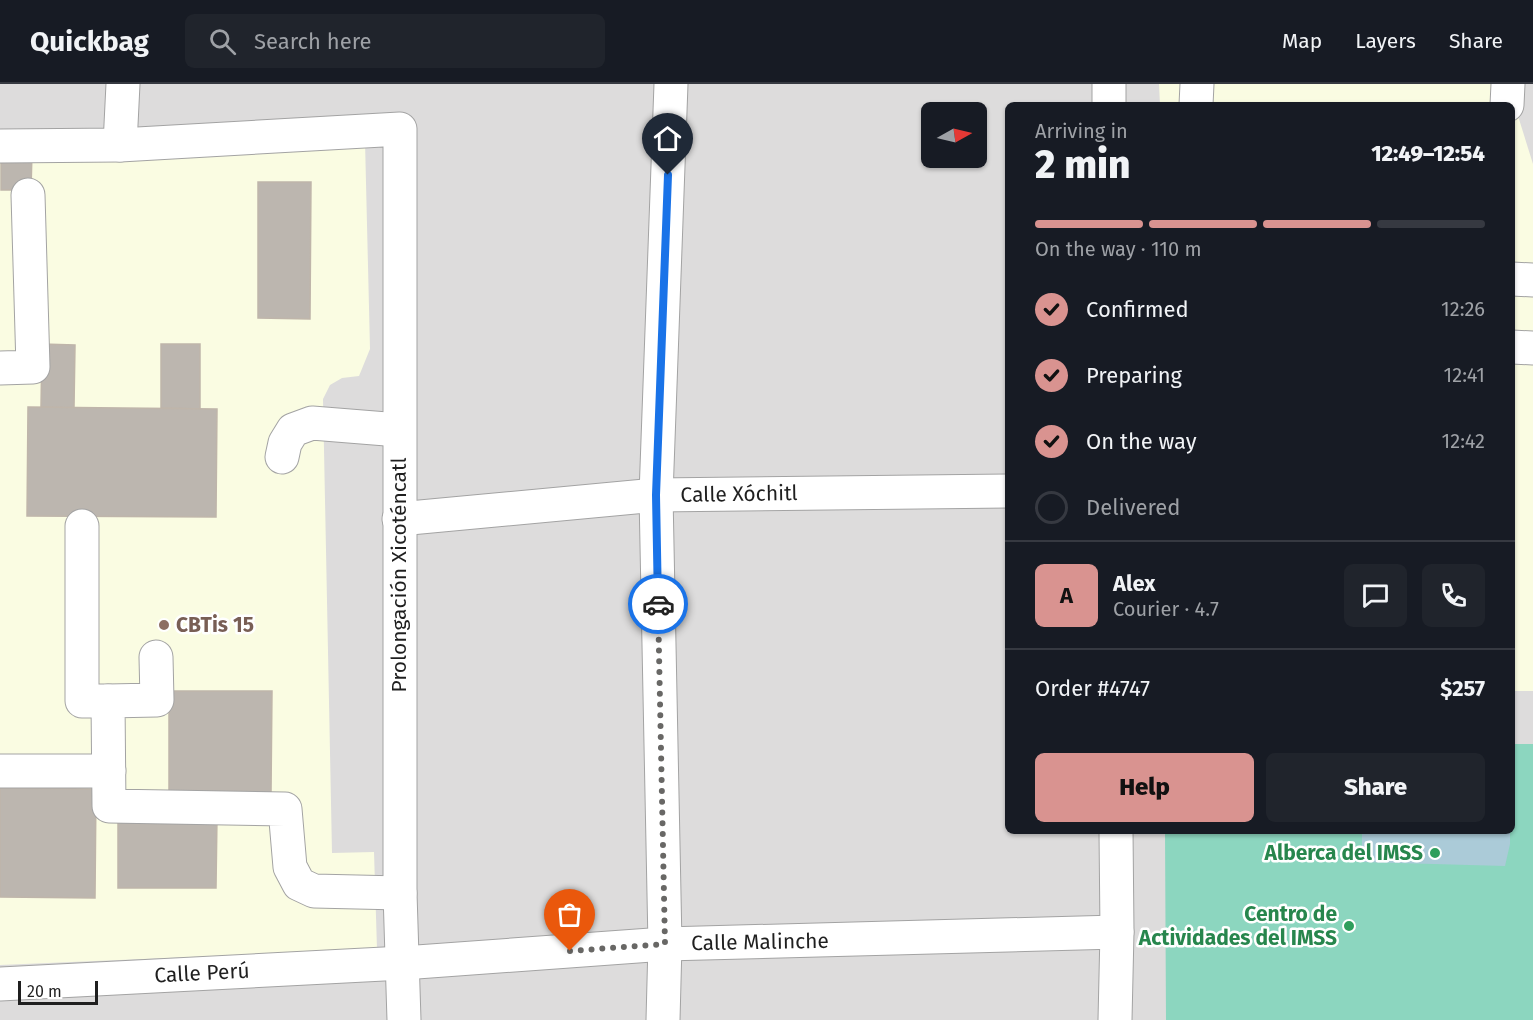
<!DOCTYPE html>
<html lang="en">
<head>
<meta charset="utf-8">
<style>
  :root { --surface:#171b24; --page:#20242c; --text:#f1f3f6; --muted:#9ea1a6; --line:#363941; --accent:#d99390 }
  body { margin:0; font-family:"Fira Sans",sans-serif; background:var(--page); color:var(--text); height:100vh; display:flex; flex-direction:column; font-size:22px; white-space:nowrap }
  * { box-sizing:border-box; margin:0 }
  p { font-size:20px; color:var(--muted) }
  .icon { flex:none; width:33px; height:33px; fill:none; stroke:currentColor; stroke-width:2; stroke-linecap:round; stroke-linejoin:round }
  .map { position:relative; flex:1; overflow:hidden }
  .sheet { position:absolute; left:1005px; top:18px; width:510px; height:732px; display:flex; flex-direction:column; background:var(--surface); border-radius:9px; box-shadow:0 2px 4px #0004 }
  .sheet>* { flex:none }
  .needle { width:39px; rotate:82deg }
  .tools { position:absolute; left:921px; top:18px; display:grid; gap:12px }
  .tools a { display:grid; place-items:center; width:66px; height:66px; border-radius:9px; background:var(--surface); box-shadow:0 2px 4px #0004; font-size:30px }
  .scale { position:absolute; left:18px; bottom:15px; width:80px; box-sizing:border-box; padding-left:6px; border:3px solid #1f1f1f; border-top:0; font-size:16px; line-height:21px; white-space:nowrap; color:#1f1f1f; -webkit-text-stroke:4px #fff; paint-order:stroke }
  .pin { position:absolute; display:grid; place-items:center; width:51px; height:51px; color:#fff; margin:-62px -26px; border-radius:50% 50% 50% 0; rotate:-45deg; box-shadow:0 0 6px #0007 }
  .pin .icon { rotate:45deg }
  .courier { position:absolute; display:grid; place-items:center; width:60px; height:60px; margin:-30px; border:4px solid #1a73e8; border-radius:50%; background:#fff; color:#222; box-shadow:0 2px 8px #0007 }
  .headline em { font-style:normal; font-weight:800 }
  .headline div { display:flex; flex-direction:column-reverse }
  .headline { display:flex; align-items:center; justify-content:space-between; height:102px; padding:0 30px }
  h1 { font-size:39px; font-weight:800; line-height:45px }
  .bar { display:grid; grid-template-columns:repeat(4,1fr); gap:9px 6px; align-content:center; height:72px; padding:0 30px }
  .bar i { height:8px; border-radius:4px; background:var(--line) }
  .bar .current { background:var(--accent) }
  .bar p { grid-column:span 4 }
  .line { display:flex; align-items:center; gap:15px; padding:0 30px; border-top:2px solid var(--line) }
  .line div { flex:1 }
  .round { display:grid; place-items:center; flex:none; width:63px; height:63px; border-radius:9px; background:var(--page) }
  ol { padding:0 30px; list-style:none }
  li { display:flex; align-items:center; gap:18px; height:66px }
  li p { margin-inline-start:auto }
  li .icon { padding:6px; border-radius:50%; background:var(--accent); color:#111; stroke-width:4 }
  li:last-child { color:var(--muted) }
  li i { width:33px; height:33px; border:3px solid var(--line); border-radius:50% }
  .cta { display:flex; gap:12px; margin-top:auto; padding:12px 30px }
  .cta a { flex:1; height:69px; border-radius:9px; background:var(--accent); color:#111; font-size:24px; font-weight:800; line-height:69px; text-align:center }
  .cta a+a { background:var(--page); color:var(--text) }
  header { display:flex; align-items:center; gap:36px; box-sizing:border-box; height:84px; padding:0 30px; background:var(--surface); border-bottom:2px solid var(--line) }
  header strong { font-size:28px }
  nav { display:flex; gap:33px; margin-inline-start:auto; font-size:21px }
  .search { width:420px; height:54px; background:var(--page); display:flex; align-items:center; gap:15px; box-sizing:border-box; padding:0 21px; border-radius:9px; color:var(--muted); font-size:22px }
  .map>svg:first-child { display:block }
</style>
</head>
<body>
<header>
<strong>Quickbag</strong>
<div class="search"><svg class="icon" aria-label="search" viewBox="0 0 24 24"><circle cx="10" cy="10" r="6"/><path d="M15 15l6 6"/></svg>Search here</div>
<nav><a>Map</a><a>Layers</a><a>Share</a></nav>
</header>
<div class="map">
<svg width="1533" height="936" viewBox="0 0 1533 936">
  <rect width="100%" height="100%" fill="#efede6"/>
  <path fill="#dddcdc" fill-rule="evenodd" d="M 0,0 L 1533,0 L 1533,936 L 0,936 ZM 1008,21 L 1512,21 L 1512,747 L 1008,747 ZM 932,28 L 976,28 L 976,74 L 932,74 Z"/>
  <g fill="#fafce2">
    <polygon points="1159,0 1508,0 1533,80 1533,607 1512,607 1512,21 1160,21"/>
    <polygon points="365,57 370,265 359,292 342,294 330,301 323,315 332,769 374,768 377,865 0,881 0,64"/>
  </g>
  <polygon fill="#8cd6bf" points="1512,660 1533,660 1533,936 1166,936 1165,747 1512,747"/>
  <polygon fill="#abcbd8" points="1362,747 1510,747 1510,760 1505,782 1362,778"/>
  <g fill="#bcb6af" stroke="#bfb5aa" stroke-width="1.5">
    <polygon points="1,67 32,68 31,106 1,106"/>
    <polygon points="258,98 311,98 310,235 258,234"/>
    <polygon points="42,260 75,261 74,324 41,323"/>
    <polygon points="161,260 200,260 200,325 161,324"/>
    <polygon points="28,323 217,325 216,433 27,432"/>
    <polygon points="169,607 272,607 271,710 169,709"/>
    <polygon points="0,704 96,705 95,814 0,813"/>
    <polygon points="118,732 217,733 216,804 118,804"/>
  </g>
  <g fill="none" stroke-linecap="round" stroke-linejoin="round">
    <defs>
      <g id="minor">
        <polyline points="1109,0 1109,21"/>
        <polyline points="1196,21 1197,0"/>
        <polyline points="1507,21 1508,0"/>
        <polyline points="120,61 123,0"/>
        <polyline points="0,62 120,61 400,45 400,809 404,936"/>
        <polyline points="1512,195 1533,196"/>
        <polyline points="1512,263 1533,264"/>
        <polyline points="0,284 33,283 28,111"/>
        <polyline points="282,373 285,359 293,346 312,339 399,346"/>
        <polyline points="399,435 656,411 1008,407"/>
        <polyline points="82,442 82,617 108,617"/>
        <polyline points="156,573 157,616 108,617 109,722 285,725 290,783 299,800 314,807 400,809"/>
        <polyline points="0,687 109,687"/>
        <polyline points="0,900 403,879 665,860 1117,848"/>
        <polyline points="663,936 665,860 656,411 671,0"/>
        <polyline points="1115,936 1117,848 1116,747"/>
      </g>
    </defs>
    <use href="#minor" stroke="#a3a3a3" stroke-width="35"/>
    <use href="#minor" stroke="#fff" stroke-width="33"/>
  </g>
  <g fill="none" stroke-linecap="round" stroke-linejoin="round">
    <polyline stroke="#686765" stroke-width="6" stroke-dasharray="0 10.8" points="570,867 665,860 658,520"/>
    <polyline stroke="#1a73e8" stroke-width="8" points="658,520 656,411 668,91"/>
  </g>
  <circle fill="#8d6e63" stroke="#fff" stroke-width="2" cx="164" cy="541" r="6"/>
  <g fill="#2e9e5b" stroke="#fff" stroke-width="2">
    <circle cx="1435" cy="769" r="6"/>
    <circle cx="1349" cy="842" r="6"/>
  </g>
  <g text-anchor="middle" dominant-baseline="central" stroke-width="5" stroke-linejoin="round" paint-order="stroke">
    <g font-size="21" fill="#1f1f1f" stroke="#fff">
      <text transform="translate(739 410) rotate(-1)">Calle Xóchitl</text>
      <text transform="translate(399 491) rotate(-90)">Prolongación Xicoténcatl</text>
      <text transform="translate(760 858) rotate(-1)">Calle Malinche</text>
      <text transform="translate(202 889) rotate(-3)">Calle Perú</text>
    </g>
    <g font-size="21" font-weight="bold" fill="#785e54" stroke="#fff" text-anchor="start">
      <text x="176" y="541">CBTis 15</text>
    </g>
    <g font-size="21" font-weight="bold" fill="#27864d" stroke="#fff" text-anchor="end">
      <text x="1423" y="769">Alberca del IMSS</text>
      <text x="1337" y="830">Centro de<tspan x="1337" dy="24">Actividades del IMSS</tspan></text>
    </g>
  </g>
</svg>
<div class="tools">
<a><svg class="needle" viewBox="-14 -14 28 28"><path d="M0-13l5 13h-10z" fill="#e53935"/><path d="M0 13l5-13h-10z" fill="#9ea1a6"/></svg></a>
</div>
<div class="scale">20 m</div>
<div class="pin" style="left:570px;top:867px;background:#ea580c"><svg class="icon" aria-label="bag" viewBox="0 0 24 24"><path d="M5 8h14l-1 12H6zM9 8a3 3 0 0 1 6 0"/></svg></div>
<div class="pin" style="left:668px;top:91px;background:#1f2937"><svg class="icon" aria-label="home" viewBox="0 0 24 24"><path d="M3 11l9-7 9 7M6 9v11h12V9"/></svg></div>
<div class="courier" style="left:658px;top:520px"><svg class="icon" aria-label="car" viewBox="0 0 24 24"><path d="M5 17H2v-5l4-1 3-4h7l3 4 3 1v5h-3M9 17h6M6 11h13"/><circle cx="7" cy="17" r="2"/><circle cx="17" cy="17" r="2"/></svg></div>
<section class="sheet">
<div class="headline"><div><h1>2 min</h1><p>Arriving in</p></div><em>12:49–12:54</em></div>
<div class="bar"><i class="current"></i><i class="current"></i><i class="current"></i><i></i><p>On the way · 110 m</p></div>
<ol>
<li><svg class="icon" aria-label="check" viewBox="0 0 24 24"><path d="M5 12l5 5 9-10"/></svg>Confirmed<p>12:26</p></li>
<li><svg class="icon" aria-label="check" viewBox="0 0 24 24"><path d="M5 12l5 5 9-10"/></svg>Preparing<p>12:41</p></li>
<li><svg class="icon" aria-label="check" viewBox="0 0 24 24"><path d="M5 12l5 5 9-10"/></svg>On the way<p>12:42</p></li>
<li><i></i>Delivered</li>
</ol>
<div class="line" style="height:108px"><b class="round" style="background:var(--accent);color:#111">A</b><div><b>Alex</b><p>Courier · 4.7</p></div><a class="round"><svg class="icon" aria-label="chat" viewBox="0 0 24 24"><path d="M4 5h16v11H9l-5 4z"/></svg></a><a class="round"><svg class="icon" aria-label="phone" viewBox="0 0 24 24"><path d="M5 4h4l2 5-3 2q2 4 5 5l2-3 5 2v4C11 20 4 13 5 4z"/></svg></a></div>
<div class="line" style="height:78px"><div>Order #4747</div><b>$257</b></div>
<div class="cta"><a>Help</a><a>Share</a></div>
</section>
</div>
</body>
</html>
